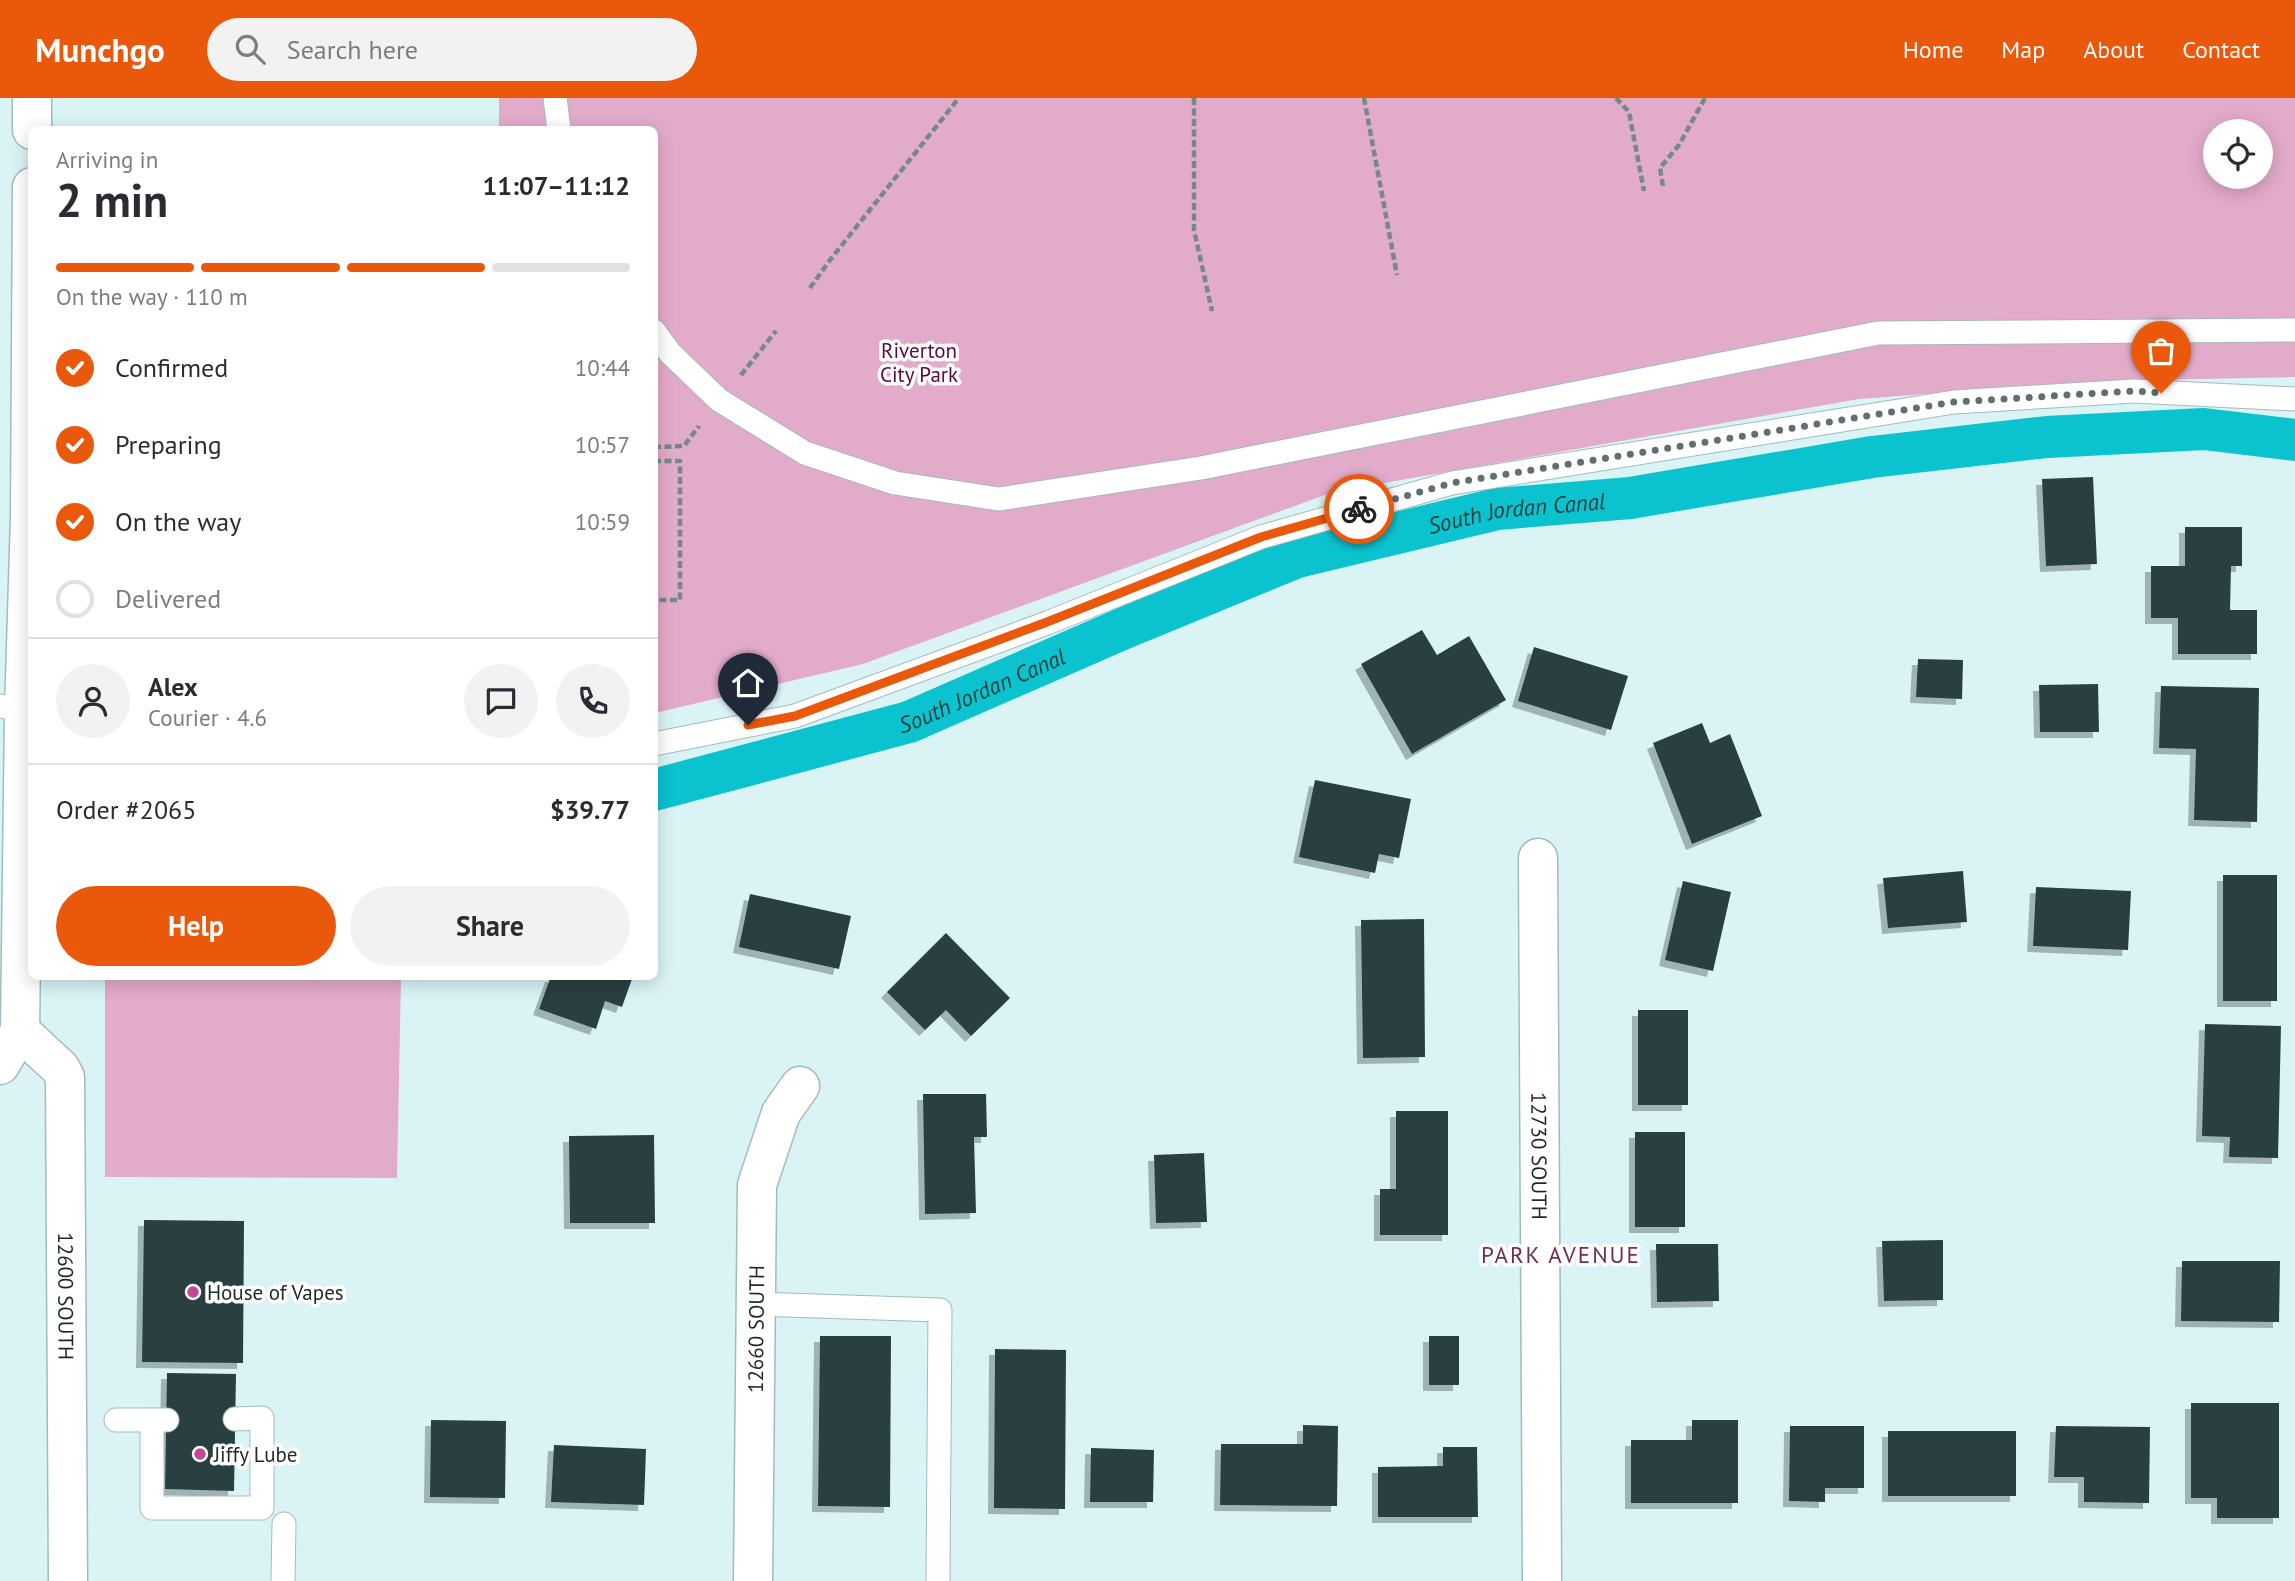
<!DOCTYPE html>
<html lang="en">
<head>
<meta charset="utf-8">
<style>
  :root { --surface:#fff; --page:#f2f2f3; --text:#2b2b33; --muted:#7c7c81; --line:#e1e1e2; --accent:#ea580c }
  body { margin:0; font-family:"PT Sans",sans-serif; background:var(--page); color:var(--text); height:100vh; display:flex; flex-direction:column; font-size:26px; white-space:nowrap }
  * { box-sizing:border-box; margin:0 }
  p { font-size:23px; color:var(--muted) }
  .icon { flex:none; width:38px; height:38px; fill:none; stroke:currentColor; stroke-width:2; stroke-linecap:round; stroke-linejoin:round }
  .map { position:relative; flex:1; overflow:hidden }
  .details { position:absolute; left:28px; top:28px; width:630px; height:854px; display:flex; flex-direction:column; background:var(--surface); border-radius:10px; box-shadow:0 4px 18px #0003 }
  .details>* { flex:none }
  .fabs { position:absolute; left:2203px; top:21px; display:grid; gap:14px }
  .fabs a { display:grid; place-items:center; width:70px; height:70px; border-radius:50%; background:var(--surface); box-shadow:0 4px 18px #0003; font-size:35px }
  .pin { position:absolute; display:grid; place-items:center; width:60px; height:60px; color:#fff; margin:-72px -30px; border-radius:50% 50% 50% 0; rotate:-45deg; box-shadow:0 0 7px #0007 }
  .pin .icon { rotate:45deg }
  .courier { position:absolute; display:grid; place-items:center; width:70px; height:70px; margin:-35px; border:5px solid #ea580c; border-radius:50%; background:#fff; color:#222; box-shadow:0 2px 9px #0007 }
  .head em { font-style:normal; font-weight:600 }
  .head div { display:flex; flex-direction:column-reverse }
  .head { display:flex; align-items:center; justify-content:space-between; height:119px; padding:0 28px }
  h1 { font-size:46px; font-weight:600; line-height:52px }
  .bar { display:grid; grid-template-columns:repeat(4,1fr); gap:10px 7px; align-content:center; height:84px; padding:0 28px }
  .bar i { height:9px; border-radius:5px; background:var(--line) }
  .bar .current { background:var(--accent) }
  .bar p { grid-column:span 4 }
  .line { display:flex; align-items:center; gap:18px; padding:0 28px; border-top:2px solid var(--line) }
  .line div { flex:1 }
  .round { display:grid; place-items:center; flex:none; width:74px; height:74px; border-radius:37px; background:var(--page) }
  ol { padding:0 28px; list-style:none }
  li { display:flex; align-items:center; gap:21px; height:77px }
  li p { margin-inline-start:auto }
  li .icon { padding:7px; border-radius:50%; background:var(--accent); color:#fff; stroke-width:4 }
  li:last-child { color:var(--muted) }
  li i { width:38px; height:38px; border:4px solid var(--line); border-radius:50% }
  .primary-button { display:flex; gap:14px; margin-top:auto; padding:14px 28px }
  .primary-button a { flex:1; height:80px; border-radius:42px; background:var(--accent); color:#fff; font-size:28px; font-weight:600; line-height:80px; text-align:center }
  .primary-button a+a { background:var(--page); color:var(--text) }
  header { display:flex; align-items:center; gap:42px; box-sizing:border-box; height:98px; padding:0 35px; background:var(--accent); color:#fff }
  header strong { font-size:33px }
  nav { display:flex; gap:38px; margin-inline-start:auto; font-size:24px }
  .search { width:490px; height:63px; background:var(--page); display:flex; align-items:center; gap:18px; box-sizing:border-box; padding:0 24px; border-radius:38px; color:var(--muted); font-size:26px }
  .map>svg:first-child { display:block }
</style>
</head>
<body>
<header>
<strong>Munchgo</strong>
<div class="search"><svg class="icon" aria-label="search" viewBox="0 0 24 24"><circle cx="10" cy="10" r="6"/><path d="M15 15l6 6"/></svg>Search here</div>
<nav><a>Home</a><a>Map</a><a>About</a><a>Contact</a></nav>
</header>
<div class="map">
<svg width="2295" height="1483" viewBox="0 0 2295 1483">
  <defs>
    <filter id="shadow"><feDropShadow dx="-6" dy="6" stdDeviation="0" flood-color="#0004"/></filter>
  </defs>
  <rect width="100%" height="100%" fill="#daf4f6"/>
  <g fill="#e3abca" fill-rule="evenodd">
    <path d="M 499,0 L 2295,0 L 2295,279 L 2098,283 L 1859,301 L 1333,394 L 863,566 L 655,615 L 654,32 L 499,31 ZM 2216,33 L 2261,33 L 2261,79 L 2216,79 Z"/>
    <polygon points="105,879 401,879 397,1080 105,1079"/>
  </g>
  <g fill="none" stroke-linecap="round" stroke-linejoin="round">
    <path stroke="#0bc3cf" stroke-width="42" id="s1" d="M 654,692 L 909,624 L 1122,531 L 1297,459 L 1497,411 L 1630,400 L 1872,359 L 2047,339 L 2204,331 L 2295,342"/>
  </g>
  <g fill="#2a4041" filter="url(#shadow)">
    <polygon points="2093,379 2097,466 2046,468 2042,381"/>
    <polygon points="2185,429 2242,429 2242,468 2231,468 2230,512 2257,512 2257,556 2178,556 2178,520 2151,520 2151,468 2185,468"/>
    <polygon points="1422,532 1437,557 1469,538 1506,602 1412,656 1361,566"/>
    <polygon points="1534,549 1628,578 1611,632 1518,603"/>
    <polygon points="1918,561 1963,562 1962,601 1916,599"/>
    <polygon points="2098,586 2099,634 2040,634 2039,587"/>
    <polygon points="2161,588 2259,590 2257,724 2194,722 2196,651 2159,650"/>
    <polygon points="1702,625 1710,645 1730,636 1762,718 1692,746 1653,645"/>
    <polygon points="1315,682 1411,701 1399,760 1379,756 1375,775 1299,759"/>
    <polygon points="1963,773 1967,824 1888,830 1883,780"/>
    <rect x="2223" y="777" width="54" height="126"/>
    <polygon points="1683,783 1731,794 1713,873 1665,862"/>
    <polygon points="2036,789 2131,793 2128,852 2033,848"/>
    <polygon points="750,796 851,818 839,871 739,849"/>
    <polygon points="1424,821 1425,959 1363,960 1361,822"/>
    <polygon points="946,835 1010,900 971,938 946,912 925,932 887,894"/>
    <polygon points="551,878 633,878 622,909 605,903 596,931 539,911"/>
    <rect x="1638" y="912" width="50" height="95"/>
    <polygon points="2205,926 2281,928 2278,1060 2229,1059 2230,1039 2202,1038"/>
    <polygon points="923,996 986,996 987,1039 974,1039 976,1115 925,1116"/>
    <polygon points="1396,1013 1448,1013 1448,1137 1380,1137 1380,1091 1396,1091"/>
    <rect x="1635" y="1034" width="50" height="95"/>
    <polygon points="654,1037 655,1125 570,1125 569,1038"/>
    <polygon points="1204,1055 1207,1124 1156,1125 1154,1057"/>
    <polygon points="144,1122 244,1123 243,1265 142,1264"/>
    <polygon points="1943,1142 1943,1202 1884,1203 1882,1143"/>
    <polygon points="1656,1146 1718,1146 1719,1203 1657,1204"/>
    <polygon points="2182,1163 2280,1163 2279,1224 2181,1223"/>
    <polygon points="820,1238 891,1238 890,1409 818,1408"/>
    <rect x="1429" y="1238" width="30" height="49"/>
    <polygon points="995,1251 1066,1252 1065,1411 994,1410"/>
    <polygon points="167,1275 236,1276 234,1393 165,1391"/>
    <polygon points="2191,1305 2279,1305 2279,1420 2217,1420 2217,1400 2191,1400"/>
    <polygon points="431,1322 506,1323 505,1400 430,1399"/>
    <polygon points="1692,1322 1738,1322 1738,1405 1631,1405 1631,1342 1692,1342"/>
    <polygon points="1303,1327 1338,1328 1337,1408 1220,1407 1221,1346 1303,1346"/>
    <polygon points="1790,1328 1864,1328 1864,1390 1825,1390 1825,1404 1789,1403"/>
    <polygon points="2056,1328 2150,1329 2149,1405 2084,1404 2084,1379 2054,1379"/>
    <rect x="1888" y="1333" width="128" height="65"/>
    <polygon points="554,1347 646,1351 644,1407 551,1404"/>
    <polygon points="1443,1349 1477,1349 1478,1419 1378,1419 1378,1369 1443,1368"/>
    <polygon points="1091,1350 1154,1352 1153,1404 1090,1404"/>
  </g>
  <g fill="none" stroke-linecap="round" stroke-linejoin="round">
    <defs>
      <g id="lane">
        <polyline points="555,0 559,32"/>
        <polyline points="654,233 670,255 719,302 805,355 895,385 999,401 1201,370 1878,235 2295,232"/>
        <polyline points="0,608 32,614"/>
        <polyline points="654,646 795,618 1047,525 1261,439 1452,385 1954,304 2134,293 2295,301"/>
        <polyline points="756,1206 940,1212 938,1483"/>
        <polyline points="116,1322 167,1322"/>
        <polyline points="152,1322 152,1410 262,1410 262,1320 235,1321"/>
        <polyline points="283,1483 284,1426"/>
      </g>
      <g id="street">
        <path id="s2" d="M 1538,760 L 1542,1483"/>
        <path id="s3" d="M 753,1483 L 757,1087 L 781,1015 L 800,988"/>
      </g>
      <g id="primary">
        <polyline points="32,32 32,0"/>
        <path id="s4" d="M 20,933 L 60,970 L 65,979 L 68,1483"/>
        <polyline points="0,967 20,933 24,613 30,419 32,89"/>
      </g>
    </defs>
    <use href="#lane" stroke="#a2bbbd" stroke-width="25"/>
    <use href="#street" stroke="#a2bbbd" stroke-width="41"/>
    <use href="#primary" stroke="#a2bbbd" stroke-width="41"/>
    <g stroke="#768889" stroke-width="4.5" stroke-dasharray="7 3.5" stroke-linecap="butt">
      <polyline points="1194,0 1194,132 1212,213"/>
      <polyline points="1364,0 1397,177"/>
      <polyline points="1616,0 1629,14 1644,93"/>
      <polyline points="1663,88 1660,70 1679,47 1705,0"/>
      <polyline points="810,190 830,162 959,0"/>
      <polyline points="741,277 776,233"/>
      <polyline points="654,349 684,348 699,328"/>
      <polyline points="654,363 680,363 680,502 654,502"/>
    </g>
    <use href="#lane" stroke="#fff" stroke-width="23"/>
    <use href="#street" stroke="#fff" stroke-width="38"/>
    <use href="#primary" stroke="#fff" stroke-width="38"/>
  </g>
  <g fill="none" stroke-linecap="round" stroke-linejoin="round">
    <polyline stroke="#606f71" stroke-width="7" stroke-dasharray="0 12.6" points="1359,411 1452,385 1954,304 2134,293 2161,295"/>
    <polyline stroke="#ea580c" stroke-width="9" points="748,627 795,618 1047,524 1261,439 1359,411"/>
  </g>
  <g fill="#c44797" stroke="#fff" stroke-width="2.5">
    <circle cx="193" cy="1194" r="7"/>
    <circle cx="200" cy="1356" r="7"/>
  </g>
  <g text-anchor="middle" dominant-baseline="central" stroke-width="7" stroke-linejoin="round" paint-order="stroke">
    <g font-size="21" fill="#590840" stroke="#fff">
      <text x="919" y="252">Riverton<tspan x="919" dy="24">City Park</tspan></text>
    </g>
    <g font-size="21" fill="#1e2829" stroke="#fff">
      <text stroke="none"><textPath href="#s2" startOffset="298">12730 SOUTH</textPath></text>
      <text stroke="none"><textPath href="#s4" startOffset="284">12600 SOUTH</textPath></text>
      <text stroke="none"><textPath href="#s3" startOffset="252">12660 SOUTH</textPath></text>
    </g>
    <g font-size="21" fill="#1e2829" stroke="#fff" text-anchor="start">
      <text x="207" y="1194">House of Vapes</text>
      <text x="214" y="1356">Jiffy Lube</text>
    </g>
    <g font-size="23" font-style="italic" fill="#253e40" stroke="#fff">
      <text stroke="none"><textPath href="#s1" startOffset="910">South Jordan Canal</textPath></text>
      <text stroke="none"><textPath href="#s1" startOffset="343">South Jordan Canal</textPath></text>
    </g>
    <g font-size="23" letter-spacing="2" fill="#6d2f55" stroke="#fff">
      <text x="1561" y="1156">PARK AVENUE</text>
    </g>
  </g>
</svg>
<div class="fabs">
<a><svg class="icon" aria-label="locate" viewBox="0 0 24 24"><circle cx="12" cy="12" r="6"/><path d="M12 2v4M12 18v4M2 12h4M18 12h4"/></svg></a>
</div>
<div class="pin" style="left:2161px;top:295px;background:#ea580c"><svg class="icon" aria-label="bag" viewBox="0 0 24 24"><path d="M5 8h14l-1 12H6zM9 8a3 3 0 0 1 6 0"/></svg></div>
<div class="pin" style="left:748px;top:627px;background:#1f2937"><svg class="icon" aria-label="home" viewBox="0 0 24 24"><path d="M3 11l9-7 9 7M6 9v11h12V9"/></svg></div>
<div class="courier" style="left:1359px;top:411px"><svg class="icon" aria-label="bike" viewBox="0 0 24 24"><circle cx="6" cy="16" r="4"/><circle cx="18" cy="16" r="4"/><path d="M6 16l4-8h5l3 8M10 8l3 8H6M13 5h3"/></svg></div>
<section class="details">
<div class="head"><div><h1>2 min</h1><p>Arriving in</p></div><em>11:07–11:12</em></div>
<div class="bar"><i class="current"></i><i class="current"></i><i class="current"></i><i></i><p>On the way · 110 m</p></div>
<ol>
<li><svg class="icon" aria-label="check" viewBox="0 0 24 24"><path d="M5 12l5 5 9-10"/></svg>Confirmed<p>10:44</p></li>
<li><svg class="icon" aria-label="check" viewBox="0 0 24 24"><path d="M5 12l5 5 9-10"/></svg>Preparing<p>10:57</p></li>
<li><svg class="icon" aria-label="check" viewBox="0 0 24 24"><path d="M5 12l5 5 9-10"/></svg>On the way<p>10:59</p></li>
<li><i></i>Delivered</li>
</ol>
<div class="line" style="height:126px"><a class="round"><svg class="icon" aria-label="person" viewBox="0 0 24 24"><circle cx="12" cy="8" r="4"/><path d="M4 21q1-7 8-7t8 7"/></svg></a><div><b>Alex</b><p>Courier · 4.6</p></div><a class="round"><svg class="icon" aria-label="chat" viewBox="0 0 24 24"><path d="M4 5h16v11H9l-5 4z"/></svg></a><a class="round"><svg class="icon" aria-label="phone" viewBox="0 0 24 24"><path d="M5 4h4l2 5-3 2q2 4 5 5l2-3 5 2v4C11 20 4 13 5 4z"/></svg></a></div>
<div class="line" style="height:91px"><div>Order #2065</div><b>$39.77</b></div>
<div class="primary-button"><a>Help</a><a>Share</a></div>
</section>
</div>
</body>
</html>
